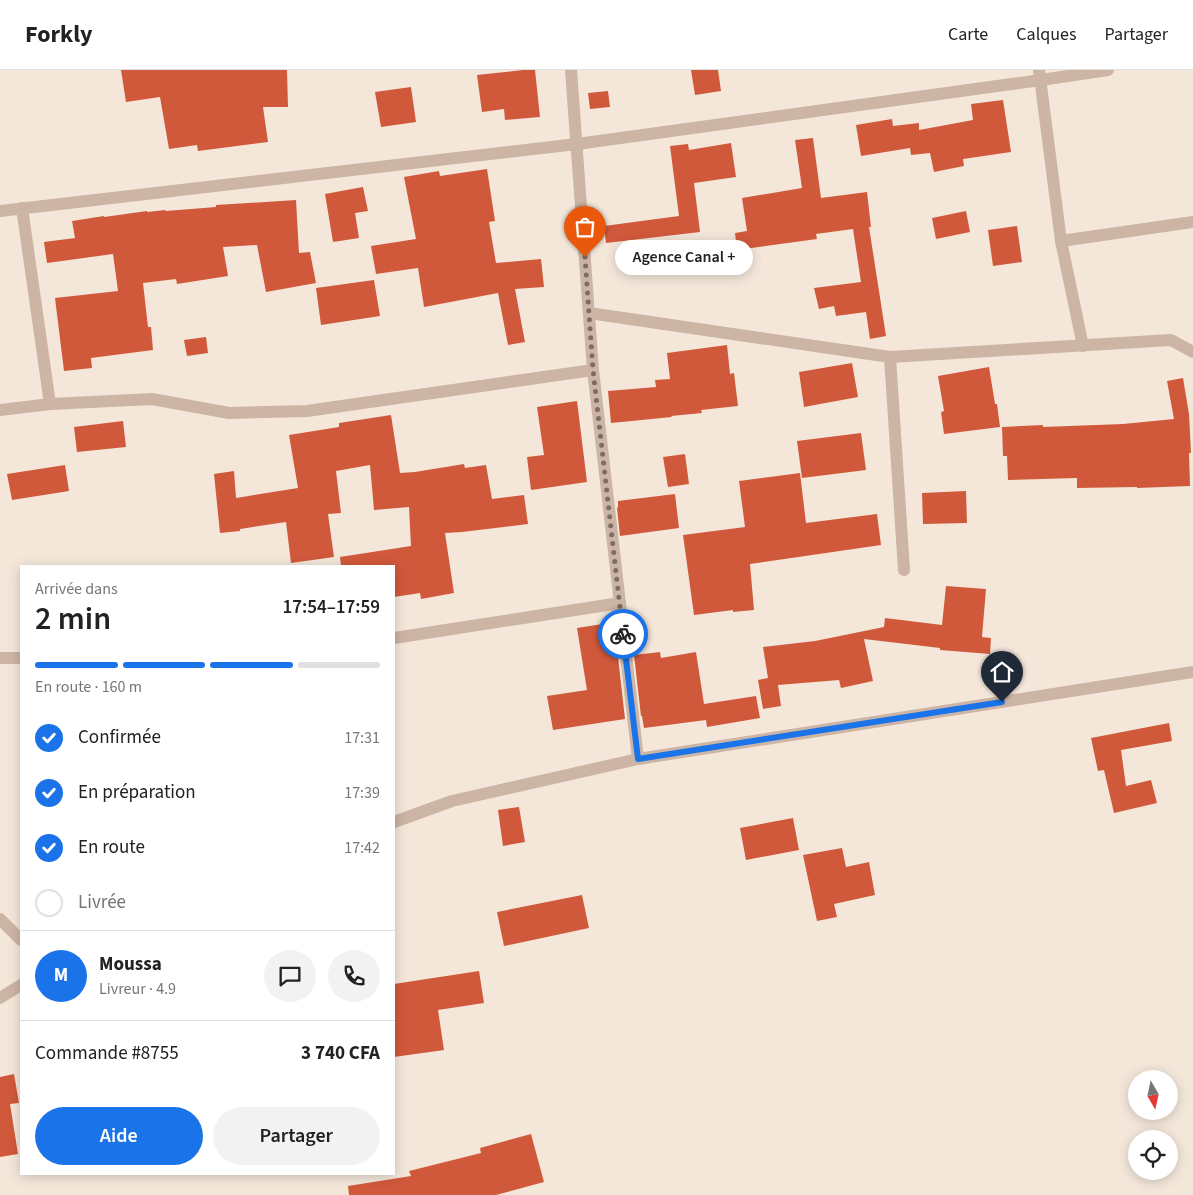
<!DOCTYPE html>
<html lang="fr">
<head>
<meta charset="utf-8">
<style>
  :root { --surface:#fff; --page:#f2f2f2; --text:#222; --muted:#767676; --line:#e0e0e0; --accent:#1a73e8 }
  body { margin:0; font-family:"Source Sans 3",sans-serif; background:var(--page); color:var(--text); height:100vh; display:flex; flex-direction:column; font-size:19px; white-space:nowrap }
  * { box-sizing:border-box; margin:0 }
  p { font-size:16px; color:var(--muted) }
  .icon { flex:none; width:28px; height:28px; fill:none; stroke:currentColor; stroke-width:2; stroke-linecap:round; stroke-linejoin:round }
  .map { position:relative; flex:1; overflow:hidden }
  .details { position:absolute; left:20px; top:495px; width:375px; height:610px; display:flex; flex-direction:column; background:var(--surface); border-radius:0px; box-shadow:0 2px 12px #0003 }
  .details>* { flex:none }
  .needle { width:32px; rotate:171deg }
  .fabs { position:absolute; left:1128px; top:1000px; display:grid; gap:10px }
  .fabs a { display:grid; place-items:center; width:50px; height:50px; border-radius:50%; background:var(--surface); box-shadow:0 2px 12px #0003; font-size:25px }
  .pin { position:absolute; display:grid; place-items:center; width:42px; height:42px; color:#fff; margin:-51px -21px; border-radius:50% 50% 50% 0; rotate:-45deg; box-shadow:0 0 5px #0007 }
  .pin .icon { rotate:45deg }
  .courier { position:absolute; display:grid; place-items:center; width:50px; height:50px; margin:-25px; border:4px solid #1a73e8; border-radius:50%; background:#fff; color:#222; box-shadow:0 1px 6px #0007 }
  .bubble { position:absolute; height:35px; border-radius:18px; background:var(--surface); box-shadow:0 2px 12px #0003; font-size:16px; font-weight:600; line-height:35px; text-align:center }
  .headline em { font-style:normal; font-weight:600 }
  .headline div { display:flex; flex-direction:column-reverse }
  .headline { display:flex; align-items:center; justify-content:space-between; height:85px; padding:0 15px }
  h1 { font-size:32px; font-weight:600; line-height:38px }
  .bar { display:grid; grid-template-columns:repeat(4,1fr); gap:8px 5px; align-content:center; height:60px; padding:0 15px }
  .bar i { height:6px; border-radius:4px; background:var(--line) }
  .bar .selected { background:var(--accent) }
  .bar p { grid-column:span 4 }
  .line { display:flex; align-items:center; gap:12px; padding:0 15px; border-top:1px solid var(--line) }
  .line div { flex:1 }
  .round { display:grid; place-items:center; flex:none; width:52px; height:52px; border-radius:26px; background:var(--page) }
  ol { padding:0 15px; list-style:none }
  li { display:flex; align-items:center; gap:15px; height:55px }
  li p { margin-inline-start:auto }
  li .icon { padding:5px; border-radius:50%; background:var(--accent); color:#fff; stroke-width:4 }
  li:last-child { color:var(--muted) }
  li i { width:28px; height:28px; border:2px solid var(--line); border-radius:50% }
  .action { display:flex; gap:10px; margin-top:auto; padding:10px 15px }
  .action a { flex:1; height:58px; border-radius:30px; background:var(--accent); color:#fff; font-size:20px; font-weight:600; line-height:58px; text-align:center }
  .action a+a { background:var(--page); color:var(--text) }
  header { display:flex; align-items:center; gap:30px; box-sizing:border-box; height:70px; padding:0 25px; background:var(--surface); border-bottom:1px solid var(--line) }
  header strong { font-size:24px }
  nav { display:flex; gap:28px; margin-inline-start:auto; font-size:18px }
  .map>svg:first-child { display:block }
</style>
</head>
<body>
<header>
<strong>Forkly</strong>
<nav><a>Carte</a><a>Calques</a><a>Partager</a></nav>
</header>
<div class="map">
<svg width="1193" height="1125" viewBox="0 0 1193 1125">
  <rect width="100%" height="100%" fill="#f4e7da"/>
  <g fill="#d1593b">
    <polygon points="121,0 287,0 288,37 263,37 268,72 198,81 197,75 169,79 160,27 126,32"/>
    <polygon points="523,0 535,0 540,47 505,50 504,39 482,42 477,5"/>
    <polygon points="691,0 718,0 721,21 695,25"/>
    <polygon points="411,17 416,52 381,57 375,22"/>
    <polygon points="608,21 610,37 590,39 588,23"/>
    <polygon points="1003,30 1011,82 963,89 964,96 934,102 930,83 911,85 910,78 861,86 856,55 892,49 893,56 919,53 919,60 973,50 971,34"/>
    <polygon points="813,68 821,128 867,122 871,157 869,157 886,266 870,269 866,242 836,246 834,236 819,239 814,218 861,212 853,159 816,164 817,169 737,180 735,163 747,161 742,128 802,118 795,70"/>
    <polygon points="731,73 736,107 694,113 700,162 606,173 604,156 679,146 670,76 688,74 689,80"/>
    <polygon points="487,99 495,151 489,152 496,193 541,189 544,217 515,219 525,272 508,275 498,223 424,237 418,198 376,204 371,176 416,169 404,107 439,101 440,106"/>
    <polygon points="363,117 368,141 355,143 359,168 333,172 325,124"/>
    <polygon points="296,130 299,183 310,182 316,213 266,222 257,175 223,177 228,206 177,214 176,209 143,213 148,257 151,257 153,280 91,288 92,298 64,301 55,228 118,221 113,184 47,193 44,172 75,168 72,151 104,146 104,147 147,141 147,142 165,140 166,141 216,137 216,135"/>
    <polygon points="966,141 970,162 936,169 932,148"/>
    <polygon points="1017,156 1022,192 993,196 988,160"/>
    <polygon points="374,210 380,246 321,255 316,218"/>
    <polygon points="206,267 208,283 187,286 184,270"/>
    <polygon points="727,275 730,304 734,303 738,336 701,340 702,343 671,346 672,347 611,353 608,321 656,317 655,310 670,309 667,283"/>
    <polygon points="852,293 858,327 804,337 799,302"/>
    <polygon points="989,297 995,334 997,334 1000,357 944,364 941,342 944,341 938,306"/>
    <polygon points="1183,308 1189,344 1191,383 1189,383 1190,416 1137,418 1137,417 1077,418 1077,408 1008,410 1007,386 1003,386 1002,357 1043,355 1043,357 1123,354 1174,349 1167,311"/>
    <polygon points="577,331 587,412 531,420 527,387 544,385 537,337"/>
    <polygon points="391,345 400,403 415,402 464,394 465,398 486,395 492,429 524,425 528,454 462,462 445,463 454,523 421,529 420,523 394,527 394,496 341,496 340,487 411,476 409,437 374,440 370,395 336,401 341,443 328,444 334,487 291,493 286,452 240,459 240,461 220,463 214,404 234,401 236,428 298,418 289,365 339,357 339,353"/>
    <polygon points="123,351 126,377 77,382 74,357"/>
    <polygon points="861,363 866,400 802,408 797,371"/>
    <polygon points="685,384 689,414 668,417 663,387"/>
    <polygon points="65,395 69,421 12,430 7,404"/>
    <polygon points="800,403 806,453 877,444 881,475 750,494 754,540 733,542 733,540 694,545 683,465 745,457 739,411"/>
    <polygon points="966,421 967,453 923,454 922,423"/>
    <polygon points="675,424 679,458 620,466 617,438 618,437 618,431"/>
    <polygon points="946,516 986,519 982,567 991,568 990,584 940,580 940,578 864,569 873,611 841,618 839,610 778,615 781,636 763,639 758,610 768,608 763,577 815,571 884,557 885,548 942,555"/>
    <polygon points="609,553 615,588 618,587 625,649 553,660 547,626 587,620 577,558"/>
    <polygon points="660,582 661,588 696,582 704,634 756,626 760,648 707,657 706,650 644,658 642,646 641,646 634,585"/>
    <polygon points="1169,653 1172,671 1121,680 1126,716 1151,710 1157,733 1114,743 1104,700 1098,701 1091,668"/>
    <polygon points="519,737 525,772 503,776 498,740"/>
    <polygon points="793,748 799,780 746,790 740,758"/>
    <polygon points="842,778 846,797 869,792 875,825 834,834 837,847 817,851 803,785"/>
    <polygon points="582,825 589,858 504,876 497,842"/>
    <polygon points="479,901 484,933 438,940 444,980 394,987 394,914"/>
    <polygon points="14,1004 19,1033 10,1034 18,1084 0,1087 0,1007"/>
    <polygon points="531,1064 544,1112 496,1125 349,1125 348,1116 411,1106 409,1101 481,1083 480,1078"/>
  </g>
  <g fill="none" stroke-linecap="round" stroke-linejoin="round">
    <g stroke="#cdb5a5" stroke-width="12">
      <polyline points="571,0 593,300 638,689"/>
      <polyline points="1039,0 1061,171 1083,276"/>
      <polyline points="22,138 50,334"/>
      <polyline points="0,141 577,74 1041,10 1108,0"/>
      <polyline points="1061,171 1193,152"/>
      <polyline points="589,243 890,287 1171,270 1193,282"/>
      <polyline points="890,287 904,500"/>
      <polyline points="0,340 50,334 152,329 229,343 307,341 593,300"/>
      <polyline points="394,568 620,533"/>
      <polyline points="0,588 21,588"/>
      <polyline points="394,752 452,731 638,689 1193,602"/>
      <polyline points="0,849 21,870"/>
      <polyline points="0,928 21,915"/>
    </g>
  </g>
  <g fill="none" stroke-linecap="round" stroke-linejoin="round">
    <polyline stroke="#7a6d66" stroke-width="5" stroke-dasharray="0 9" points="585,187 593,300 623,564"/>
    <polyline stroke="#1a73e8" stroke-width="6" points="623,564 638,689 1002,632"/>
  </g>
</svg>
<div class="fabs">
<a><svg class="needle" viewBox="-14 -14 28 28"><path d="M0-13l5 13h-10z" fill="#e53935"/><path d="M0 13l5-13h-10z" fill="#767676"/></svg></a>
<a><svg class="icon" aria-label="locate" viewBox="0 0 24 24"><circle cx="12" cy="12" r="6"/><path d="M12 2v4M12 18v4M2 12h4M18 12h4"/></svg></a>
</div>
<div class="pin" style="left:585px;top:187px;background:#ea580c"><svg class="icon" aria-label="bag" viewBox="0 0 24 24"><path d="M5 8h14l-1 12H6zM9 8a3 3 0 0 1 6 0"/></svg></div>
<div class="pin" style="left:1002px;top:632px;background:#1f2937"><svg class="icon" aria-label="home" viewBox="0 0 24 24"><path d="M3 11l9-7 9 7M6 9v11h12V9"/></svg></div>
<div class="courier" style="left:623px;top:564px"><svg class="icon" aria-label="bike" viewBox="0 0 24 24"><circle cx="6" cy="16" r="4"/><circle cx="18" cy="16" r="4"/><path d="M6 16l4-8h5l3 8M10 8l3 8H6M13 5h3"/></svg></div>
<div class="bubble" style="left:615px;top:170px;width:138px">Agence Canal +</div>
<section class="details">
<div class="headline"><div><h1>2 min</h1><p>Arrivée dans</p></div><em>17:54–17:59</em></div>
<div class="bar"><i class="selected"></i><i class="selected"></i><i class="selected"></i><i></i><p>En route · 160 m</p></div>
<ol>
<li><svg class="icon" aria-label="check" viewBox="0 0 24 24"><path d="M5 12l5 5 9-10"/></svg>Confirmée<p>17:31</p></li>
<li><svg class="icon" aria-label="check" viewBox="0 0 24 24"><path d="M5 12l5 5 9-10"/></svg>En préparation<p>17:39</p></li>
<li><svg class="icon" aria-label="check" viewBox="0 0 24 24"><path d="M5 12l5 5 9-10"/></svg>En route<p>17:42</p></li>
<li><i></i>Livrée</li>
</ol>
<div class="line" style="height:90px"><b class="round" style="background:var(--accent);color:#fff">M</b><div><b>Moussa</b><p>Livreur · 4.9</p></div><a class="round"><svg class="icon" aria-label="chat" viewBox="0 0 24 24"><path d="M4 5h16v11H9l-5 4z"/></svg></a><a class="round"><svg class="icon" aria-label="phone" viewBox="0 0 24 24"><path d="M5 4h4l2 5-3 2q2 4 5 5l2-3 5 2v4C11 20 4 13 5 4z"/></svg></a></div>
<div class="line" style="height:65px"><div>Commande #8755</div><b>3 740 CFA</b></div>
<div class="action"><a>Aide</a><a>Partager</a></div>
</section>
</div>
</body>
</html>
